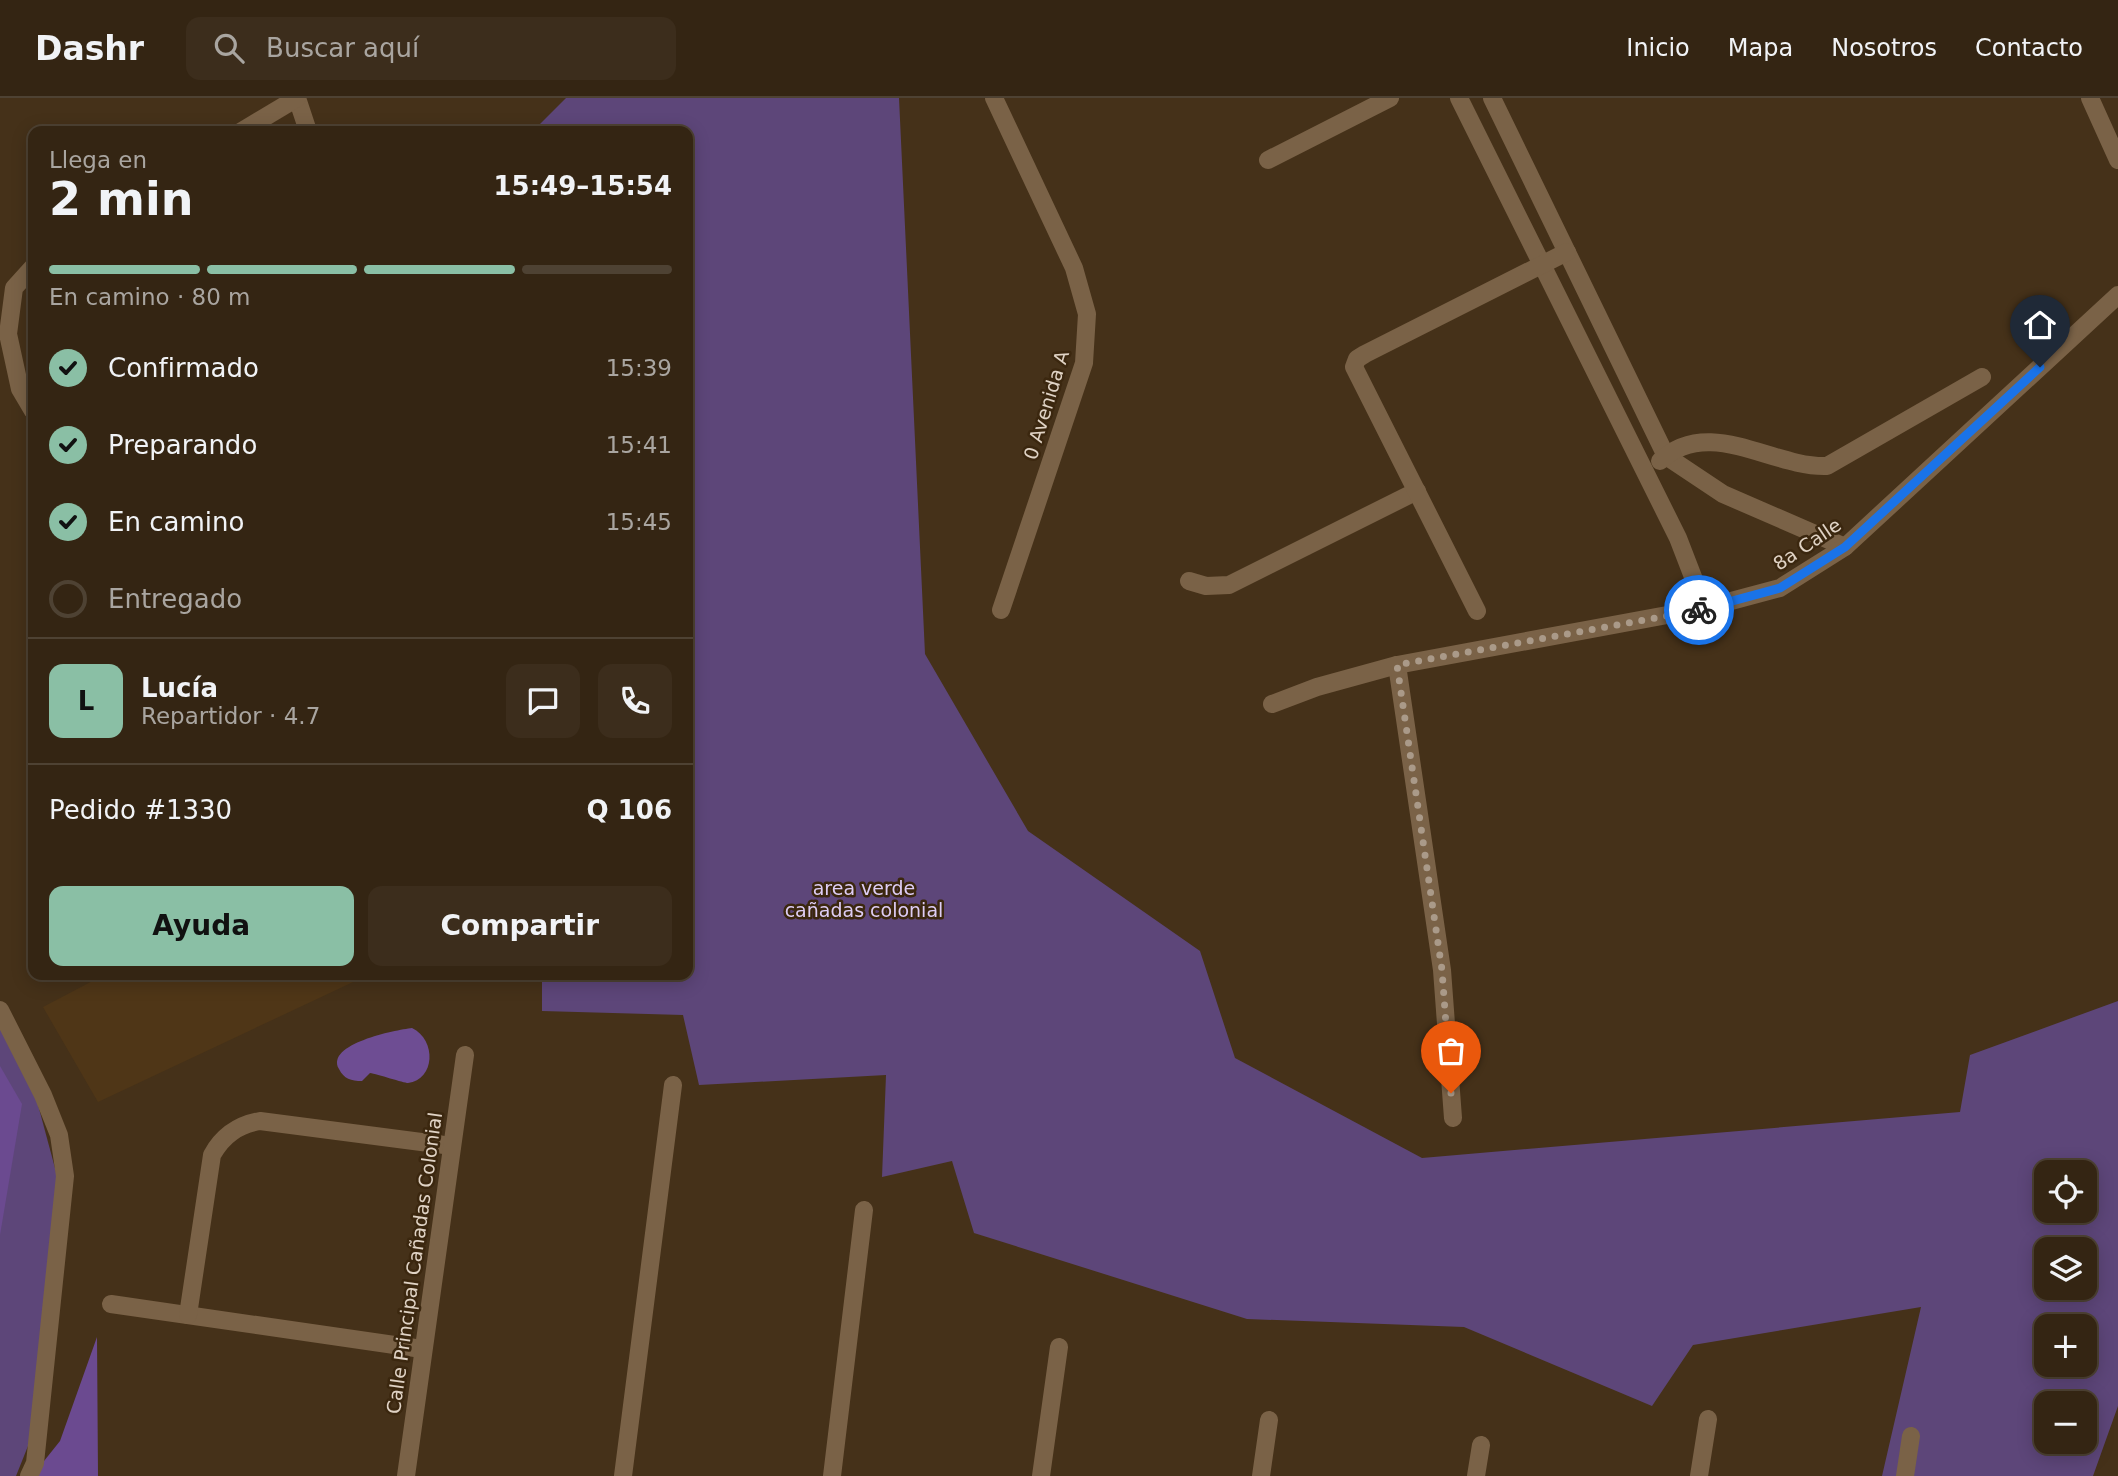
<!DOCTYPE html>
<html lang="es">
<head>
<meta charset="utf-8">
<style>
  :root { --surface:#342513; --page:#3c2d1c; --text:#f1f3f6; --muted:#a9a5a0; --line:#4e4233; --accent:#8abfa5 }
  body { margin:0; font-family:"DejaVu Sans",sans-serif; background:var(--page); color:var(--text); height:100vh; display:flex; flex-direction:column; font-size:26px; white-space:nowrap }
  * { box-sizing:border-box; margin:0 }
  p { font-size:23px; color:var(--muted) }
  .icon { flex:none; width:38px; height:38px; fill:none; stroke:currentColor; stroke-width:2; stroke-linecap:round; stroke-linejoin:round }
  .map { position:relative; flex:1; overflow:hidden }
  .details { position:absolute; left:28px; top:28px; width:665px; height:854px; display:flex; flex-direction:column; background:var(--surface); border-radius:14px; box-shadow:0 4px 18px #0003,0 0 0 2px var(--line) }
  .details>* { flex:none }
  .controls { position:absolute; left:2034px; top:1062px; display:grid; gap:14px }
  .controls a { display:grid; place-items:center; width:63px; height:63px; border-radius:14px; background:var(--surface); box-shadow:0 4px 18px #0003,0 0 0 2px var(--line); font-size:35px }
  .pin { position:absolute; display:grid; place-items:center; width:60px; height:60px; color:#fff; margin:-72px -30px; border-radius:50% 50% 50% 0; rotate:-45deg; box-shadow:0 0 7px #0007 }
  .pin .icon { rotate:45deg }
  .courier { position:absolute; display:grid; place-items:center; width:70px; height:70px; margin:-35px; border:5px solid #1a73e8; border-radius:50%; background:#fff; color:#222; box-shadow:0 2px 9px #0007 }
  .headline em { font-style:normal; font-weight:700 }
  .headline div { display:flex; flex-direction:column-reverse }
  .headline { display:flex; align-items:center; justify-content:space-between; height:119px; padding:0 21px }
  h1 { font-size:46px; font-weight:700; line-height:52px }
  .bar { display:grid; grid-template-columns:repeat(4,1fr); gap:10px 7px; align-content:center; height:84px; padding:0 21px }
  .bar i { height:9px; border-radius:5px; background:var(--line) }
  .bar .current { background:var(--accent) }
  .bar p { grid-column:span 4 }
  .line { display:flex; align-items:center; gap:18px; padding:0 21px; border-top:2px solid var(--line) }
  .line div { flex:1 }
  .round { display:grid; place-items:center; flex:none; width:74px; height:74px; border-radius:14px; background:var(--page) }
  ol { padding:0 21px; list-style:none }
  li { display:flex; align-items:center; gap:21px; height:77px }
  li p { margin-inline-start:auto }
  li .icon { padding:7px; border-radius:50%; background:var(--accent); color:#111; stroke-width:4 }
  li:last-child { color:var(--muted) }
  li i { width:38px; height:38px; border:4px solid var(--line); border-radius:50% }
  .button { display:flex; gap:14px; margin-top:auto; padding:14px 21px }
  .button a { flex:1; height:80px; border-radius:14px; background:var(--accent); color:#111; font-size:28px; font-weight:700; line-height:80px; text-align:center }
  .button a+a { background:var(--page); color:var(--text) }
  header { display:flex; align-items:center; gap:42px; box-sizing:border-box; height:98px; padding:0 35px; background:var(--surface); border-bottom:2px solid var(--line) }
  header strong { font-size:33px }
  nav { display:flex; gap:38px; margin-inline-start:auto; font-size:24px }
  .search { width:490px; height:63px; background:var(--page); display:flex; align-items:center; gap:18px; box-sizing:border-box; padding:0 24px; border-radius:14px; color:var(--muted); font-size:26px }
  .map>svg:first-child { display:block }
</style>
</head>
<body>
<header>
<strong>Dashr</strong>
<div class="search"><svg class="icon" aria-label="search" viewBox="0 0 24 24"><circle cx="10" cy="10" r="6"/><path d="M15 15l6 6"/></svg>Buscar aquí</div>
<nav><a>Inicio</a><a>Mapa</a><a>Nosotros</a><a>Contacto</a></nav>
</header>
<div class="map">
<svg width="2118" height="1378" viewBox="0 0 2118 1378">
  <rect width="100%" height="100%" fill="#453119"/>
  <polygon fill="#4f3617" points="104,877 368,877 98,1004 43,909"/>
  <g fill="#5d4679" fill-rule="evenodd">
    <path d="M 566,0 L 899,0 L 925,556 L 1028,733 L 1200,853 L 1235,960 L 1422,1060 L 1960,1014 L 1970,957 L 2118,903 L 2118,1308 L 2093,1378 L 1882,1378 L 1921,1209 L 1693,1247 L 1652,1308 L 1464,1229 L 1247,1221 L 974,1135 L 952,1063 L 882,1079 L 886,977 L 699,987 L 683,917 L 542,913 L 542,877 L 688,877 L 688,33 L 533,33 ZM 2046,1074 L 2084,1074 L 2084,1113 L 2046,1113 ZM 2046,1152 L 2084,1152 L 2084,1190 L 2046,1190 ZM 2046,1228 L 2084,1228 L 2084,1267 L 2046,1267 ZM 2046,1306 L 2084,1306 L 2084,1344 L 2046,1344 Z"/>
    <polygon points="0,912 26,962 63,1100 40,1318 16,1378 0,1378"/>
  </g>
  <g fill="#6b4a90">
    <polygon points="0,968 22,1006 0,1137"/>
    <polygon points="97,1239 98,1378 32,1378 60,1343"/>
  </g>
  <path fill="#6e4d93" d="M 412,930 C 437,942 435,982 408,985 C 404,985 377,976 370,975 L 362,983 C 351,983 344,981 339,971 C 325,946 395,932 412,930 Z"/>
  <g fill="none" stroke-linecap="round" stroke-linejoin="round">
    <polyline stroke="#7a6247" stroke-width="18" points="2090,0 2118,62"/>
    <g stroke="#7a6247" stroke-width="18">
      <polyline points="297,0 308,33"/>
      <polyline points="994,0 1074,170 1087,216 1084,265 1001,512"/>
      <polyline points="1459,0 1678,440 1705,510"/>
      <polyline points="1492,0 1666,358 1723,396 1845,449"/>
      <polyline points="242,33 297,0"/>
      <polyline points="1268,62 1390,0"/>
      <polyline points="33,169 14,190 8,236 20,291 33,313"/>
      <path d="M 1660,363 C 1709,317 1772,370 1827,368 L 1982,279"/>
      <polyline points="1189,483 1206,488 1229,487 1417,393"/>
      <polyline points="1477,513 1354,269 1357,261 1365,256 1567,154"/>
      <polyline points="1397,567 1442,872 1453,1020"/>
      <polyline points="1272,606 1317,589 1397,567 1705,510 1780,490 1845,449 2118,197"/>
      <polyline points="0,912 43,997 59,1037 65,1078 35,1365 29,1378"/>
      <polyline points="111,1206 422,1251"/>
      <path d="M 188,1217 L 212,1057 C 223,1037 238,1027 260,1023 L 452,1048"/>
      <polyline points="406,1378 465,957"/>
      <polyline points="623,1378 673,987"/>
      <polyline points="832,1378 864,1112"/>
      <polyline points="1041,1378 1059,1249"/>
      <polyline points="1261,1378 1269,1322"/>
      <polyline points="1476,1378 1481,1347"/>
      <polyline points="1699,1378 1708,1321"/>
      <polyline points="1905,1378 1911,1338"/>
    </g>
  </g>
  <g fill="none" stroke-linecap="round" stroke-linejoin="round">
    <polyline stroke="#aa9a89" stroke-width="7" stroke-dasharray="0 12.6" points="1451,995 1442,872 1397,567 1699,512"/>
    <polyline stroke="#1a73e8" stroke-width="9" points="1699,512 1780,490 1845,449 2040,269"/>
  </g>
  <g text-anchor="middle" dominant-baseline="central" stroke-width="5" stroke-linejoin="round" paint-order="stroke">
    <g font-size="19" fill="#e0d3c5" stroke="#3b270f">
      <text transform="translate(1046 307) rotate(-73)">0 Avenida A</text>
      <text transform="translate(1807 446) rotate(-34)">8a Calle</text>
      <text transform="translate(414 1165) rotate(-82)">Calle Principal Cañadas Colonial</text>
    </g>
    <g font-size="19" fill="#decdf5" stroke="#3b270f">
      <text x="864" y="790">area verde<tspan x="864" dy="22">cañadas colonial</tspan></text>
    </g>
  </g>
</svg>
<div class="controls">
<a><svg class="icon" aria-label="locate" viewBox="0 0 24 24"><circle cx="12" cy="12" r="6"/><path d="M12 2v4M12 18v4M2 12h4M18 12h4"/></svg></a>
<a><svg class="icon" aria-label="layers" viewBox="0 0 24 24"><path d="M12 4l9 5-9 5-9-5zM3 14l9 5 9-5"/></svg></a>
<a>+</a>
<a>−</a>
</div>
<div class="pin" style="left:1451px;top:995px;background:#ea580c"><svg class="icon" aria-label="bag" viewBox="0 0 24 24"><path d="M5 8h14l-1 12H6zM9 8a3 3 0 0 1 6 0"/></svg></div>
<div class="pin" style="left:2040px;top:269px;background:#1f2937"><svg class="icon" aria-label="home" viewBox="0 0 24 24"><path d="M3 11l9-7 9 7M6 9v11h12V9"/></svg></div>
<div class="courier" style="left:1699px;top:512px"><svg class="icon" aria-label="bike" viewBox="0 0 24 24"><circle cx="6" cy="16" r="4"/><circle cx="18" cy="16" r="4"/><path d="M6 16l4-8h5l3 8M10 8l3 8H6M13 5h3"/></svg></div>
<section class="details">
<div class="headline"><div><h1>2 min</h1><p>Llega en</p></div><em>15:49–15:54</em></div>
<div class="bar"><i class="current"></i><i class="current"></i><i class="current"></i><i></i><p>En camino · 80 m</p></div>
<ol>
<li><svg class="icon" aria-label="check" viewBox="0 0 24 24"><path d="M5 12l5 5 9-10"/></svg>Confirmado<p>15:39</p></li>
<li><svg class="icon" aria-label="check" viewBox="0 0 24 24"><path d="M5 12l5 5 9-10"/></svg>Preparando<p>15:41</p></li>
<li><svg class="icon" aria-label="check" viewBox="0 0 24 24"><path d="M5 12l5 5 9-10"/></svg>En camino<p>15:45</p></li>
<li><i></i>Entregado</li>
</ol>
<div class="line" style="height:126px"><b class="round" style="background:var(--accent);color:#111">L</b><div><b>Lucía</b><p>Repartidor · 4.7</p></div><a class="round"><svg class="icon" aria-label="chat" viewBox="0 0 24 24"><path d="M4 5h16v11H9l-5 4z"/></svg></a><a class="round"><svg class="icon" aria-label="phone" viewBox="0 0 24 24"><path d="M5 4h4l2 5-3 2q2 4 5 5l2-3 5 2v4C11 20 4 13 5 4z"/></svg></a></div>
<div class="line" style="height:91px"><div>Pedido #1330</div><b>Q 106</b></div>
<div class="button"><a>Ayuda</a><a>Compartir</a></div>
</section>
</div>
</body>
</html>
